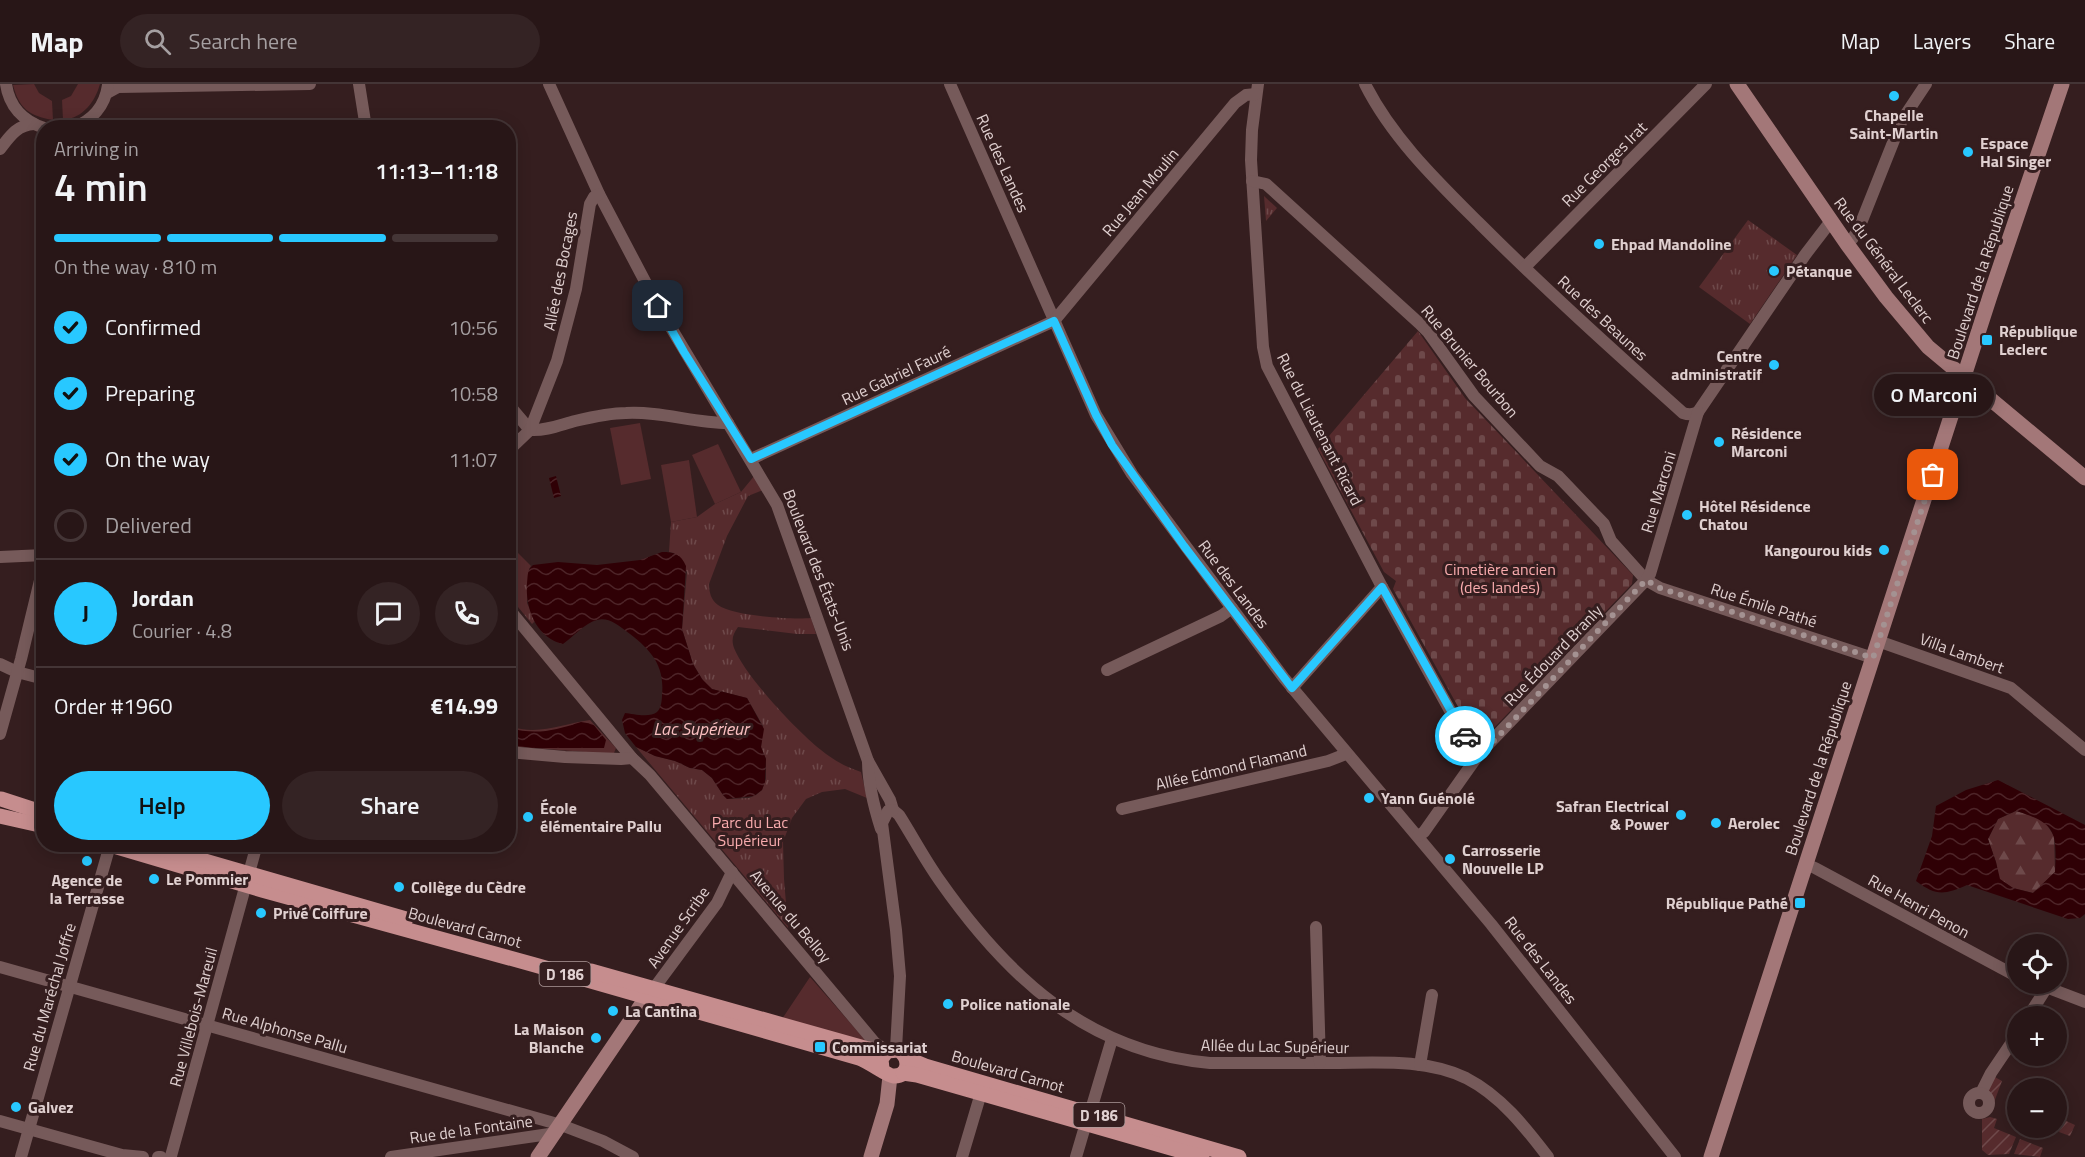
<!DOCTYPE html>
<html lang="en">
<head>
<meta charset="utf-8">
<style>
  :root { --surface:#281617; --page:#342324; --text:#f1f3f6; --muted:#a59fa1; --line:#443536; --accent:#28c8ff }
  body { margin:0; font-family:"Titillium Web",sans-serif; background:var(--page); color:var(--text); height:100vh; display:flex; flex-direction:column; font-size:22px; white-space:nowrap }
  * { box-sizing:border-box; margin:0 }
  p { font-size:20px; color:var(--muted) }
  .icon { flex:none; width:33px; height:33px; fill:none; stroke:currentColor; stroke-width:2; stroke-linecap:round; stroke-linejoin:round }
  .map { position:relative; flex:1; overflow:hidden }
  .side { position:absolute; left:36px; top:36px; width:480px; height:732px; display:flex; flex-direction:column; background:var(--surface); border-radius:24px; box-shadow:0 3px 15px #0003,0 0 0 2px var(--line) }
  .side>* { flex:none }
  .tools { position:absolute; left:2007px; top:850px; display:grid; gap:12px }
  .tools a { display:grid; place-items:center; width:60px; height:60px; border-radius:50%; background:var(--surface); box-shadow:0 3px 15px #0003,0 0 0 2px var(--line); font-size:30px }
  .pin { position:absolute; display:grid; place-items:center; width:51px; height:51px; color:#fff; margin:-26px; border-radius:12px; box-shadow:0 3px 9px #0006 }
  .courier { position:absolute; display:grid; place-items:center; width:60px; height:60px; margin:-30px; border:4px solid #28c8ff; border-radius:50%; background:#fff; color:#222; box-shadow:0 2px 8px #0007 }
  .bubble { position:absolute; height:42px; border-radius:21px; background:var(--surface); box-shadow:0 3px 15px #0003,0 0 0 2px var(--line); font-size:20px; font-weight:600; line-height:42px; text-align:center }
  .overview em { font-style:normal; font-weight:600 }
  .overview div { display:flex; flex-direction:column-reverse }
  .overview { display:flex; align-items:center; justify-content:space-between; height:102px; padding:0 18px }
  h1 { font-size:39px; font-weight:600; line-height:45px }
  .bar { display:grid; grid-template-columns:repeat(4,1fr); gap:9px 6px; align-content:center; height:72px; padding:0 18px }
  .bar i { height:8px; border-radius:4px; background:var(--line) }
  .bar .active { background:var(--accent) }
  .bar p { grid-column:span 4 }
  .line { display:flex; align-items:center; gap:15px; padding:0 18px; border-top:2px solid var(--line) }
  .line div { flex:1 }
  .round { display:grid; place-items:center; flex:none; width:63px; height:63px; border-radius:32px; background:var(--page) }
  ol { padding:0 18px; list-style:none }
  li { display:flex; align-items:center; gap:18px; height:66px }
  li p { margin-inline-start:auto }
  li .icon { padding:6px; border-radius:50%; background:var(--accent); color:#111; stroke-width:4 }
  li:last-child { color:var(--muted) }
  li i { width:33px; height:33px; border:3px solid var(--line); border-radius:50% }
  .cta { display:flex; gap:12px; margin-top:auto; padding:12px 18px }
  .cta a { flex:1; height:69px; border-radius:36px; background:var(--accent); color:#111; font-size:24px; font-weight:600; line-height:69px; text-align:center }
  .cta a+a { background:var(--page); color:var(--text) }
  header { display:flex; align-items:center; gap:36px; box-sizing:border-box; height:84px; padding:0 30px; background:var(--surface); border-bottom:2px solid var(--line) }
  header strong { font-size:28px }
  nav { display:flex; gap:33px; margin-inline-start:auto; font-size:21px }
  .search { width:420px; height:54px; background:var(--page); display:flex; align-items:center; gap:15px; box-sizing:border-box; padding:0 21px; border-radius:33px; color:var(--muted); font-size:22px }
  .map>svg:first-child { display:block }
</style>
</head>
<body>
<header>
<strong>Map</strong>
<div class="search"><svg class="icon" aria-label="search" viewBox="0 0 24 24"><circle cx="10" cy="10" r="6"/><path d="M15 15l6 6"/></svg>Search here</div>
<nav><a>Map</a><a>Layers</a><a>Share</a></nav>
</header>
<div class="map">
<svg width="2085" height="1073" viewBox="0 0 2085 1073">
  <defs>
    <pattern id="forest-firs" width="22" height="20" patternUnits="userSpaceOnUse" patternTransform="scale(1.5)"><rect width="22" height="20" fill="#562b2d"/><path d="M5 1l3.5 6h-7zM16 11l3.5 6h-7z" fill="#6e494a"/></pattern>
    <pattern id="cemetery-stones" width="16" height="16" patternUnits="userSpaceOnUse" patternTransform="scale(1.5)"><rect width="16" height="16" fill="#562b2d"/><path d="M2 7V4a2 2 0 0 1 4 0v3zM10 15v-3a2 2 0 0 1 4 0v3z" fill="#6e494a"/></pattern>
    <pattern id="park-tufts" width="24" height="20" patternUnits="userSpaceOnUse" patternTransform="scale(1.5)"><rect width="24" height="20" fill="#562b2d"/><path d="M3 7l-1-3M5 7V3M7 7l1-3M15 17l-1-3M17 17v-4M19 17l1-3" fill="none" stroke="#6e494a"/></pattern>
    <pattern id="garden-furrows" width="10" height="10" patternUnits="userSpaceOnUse" patternTransform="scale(1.5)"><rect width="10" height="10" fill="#562b2d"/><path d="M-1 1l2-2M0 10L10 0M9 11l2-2" fill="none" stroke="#6e494a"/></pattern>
    <pattern id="water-waves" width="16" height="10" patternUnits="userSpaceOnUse" patternTransform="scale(1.5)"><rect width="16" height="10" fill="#2f0005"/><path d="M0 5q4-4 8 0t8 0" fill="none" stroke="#4d2428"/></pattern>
  </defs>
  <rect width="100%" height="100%" fill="#351e1f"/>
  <g fill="#562b2d">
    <path d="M 34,0 L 39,9 L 52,17 L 53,36 C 29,32 19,24 13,1 Z"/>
    <path d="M 78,0 L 100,0 C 95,18 83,34 63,36 L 62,16 L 71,12 Z"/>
    <polygon points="640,339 651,395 621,401 610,344"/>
    <polygon points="718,360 741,408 715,420 692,371"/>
    <polygon points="689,376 697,433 671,438 661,381"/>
    <path d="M 590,636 L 616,664 L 614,669 L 610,670 L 509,662 L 509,642 C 539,652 561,640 590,636 Z"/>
    <polygon points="810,893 867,958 782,935"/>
  </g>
  <polygon fill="url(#forest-firs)" points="2016,727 2043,735 2054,752 2055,788 2033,809 2013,804 1999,795 1996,778 1988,755 1998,735"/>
  <polygon fill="url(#cemetery-stones)" points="1418,247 1465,314 1633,491 1632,500 1489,649 1481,646 1472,648 1393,505 1396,497 1384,488 1318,365"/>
  <g fill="url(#park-tufts)">
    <polygon points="1264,112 1277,124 1266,137"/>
    <polygon points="1748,136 1797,171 1750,240 1699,203"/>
    <path d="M 755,391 L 763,406 L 748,412 L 727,452 L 709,500 C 709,508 711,516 718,521 C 732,532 793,536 811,534 L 816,550 L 797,550 L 738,543 C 733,550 731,555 734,564 C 745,592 797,647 821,666 C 833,676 846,683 861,688 L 867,714 L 845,705 L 822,708 L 806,715 L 792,734 L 783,758 L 784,795 L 788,844 L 636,663 L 655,672 L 675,677 L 690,684 L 702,686 L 712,694 L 723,711 L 727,715 L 749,714 L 756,711 L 762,706 L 766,695 L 766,675 L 761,663 L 763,642 L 747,614 L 712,605 L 704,598 L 693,580 L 682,545 L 687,488 L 674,469 L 669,468 L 671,438 L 697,433 L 715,420 L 741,408 Z"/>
    <polygon points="508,459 531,482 529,485 527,519 535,537 532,540 509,512"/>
  </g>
  <g fill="url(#garden-furrows)">
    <polygon points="1993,992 2002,997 1993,1021 1991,1011 1987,1006"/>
    <polygon points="1990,1033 1997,1035 1994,1044 2016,1053 2009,1070 1988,1071 1982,1066 1982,1035"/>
    <polygon points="2064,1036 2075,1041 2070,1052 2059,1048"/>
    <polygon points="2020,1055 2043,1064 2040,1073 2014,1070"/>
  </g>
  <g fill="url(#water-waves)" fill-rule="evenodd">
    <polygon points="556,392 561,412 554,414 549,394"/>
    <path d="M 662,468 C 674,468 681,470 686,482 L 682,545 L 693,580 L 702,595 L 712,605 L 747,614 L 764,645 L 761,663 L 766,675 L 765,698 L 762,706 L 754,712 L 727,715 L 723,711 L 712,694 L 702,686 L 690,684 L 675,677 L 655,672 L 636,663 L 625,649 L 622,636 L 625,629 C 633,630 650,634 657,628 C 661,625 662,616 662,611 C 665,580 650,565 626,547 C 618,541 608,533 597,536 C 585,539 573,553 563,560 C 536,554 525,524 527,499 C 528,491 527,486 533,481 L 558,478 L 597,481 L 640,476 Z"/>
    <path d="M 581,638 L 593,640 L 606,656 L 604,664 L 534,664 L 509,661 L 508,644 C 537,651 553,647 581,638 Z"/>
    <path d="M 1998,696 L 2085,741 L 2085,830 L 2080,834 L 2068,835 L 1967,801 C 1944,811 1936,812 1916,797 L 1932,752 L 1936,722 L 1966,706 ZM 2016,727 C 2056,739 2057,748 2055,788 L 2033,809 L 2013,804 L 2000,795 L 1996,778 L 1988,755 L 1998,735 Z"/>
  </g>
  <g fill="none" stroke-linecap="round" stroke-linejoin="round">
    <g stroke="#765a5a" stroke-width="12">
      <path d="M 6,0 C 9,22 23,37 44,44"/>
      <polyline points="359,0 366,44"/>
      <polyline points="549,0 599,110 658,222 777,421 868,677 890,716 893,726"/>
      <polyline points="950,0 1096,331 1132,390 1284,594 1491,840 1675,1073"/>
      <polyline points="1258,0 1252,46 1251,76 1263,263 1267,282 1382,503 1469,661 1479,670"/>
      <path d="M 1365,0 C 1392,54 1438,98 1480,140 C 1545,205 1614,267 1683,329 C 1689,331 1693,331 1698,328 L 1805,171 L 1831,137"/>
      <polyline points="107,9 118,3 310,0"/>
      <path d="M 72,44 C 92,37 105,22 108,1"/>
      <path d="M 0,65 C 10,52 17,41 34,40"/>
      <polyline points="1252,97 1266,100 1419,239 1428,248 1474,312 1540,382 1558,392 1604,440 1611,457 1646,496 1660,504 1873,574"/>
      <polyline points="1847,160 1853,154 1859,144 1902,36 1926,0"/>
      <polyline points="1525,183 1706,0"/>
      <polyline points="508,320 530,346"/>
      <path d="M 530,346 C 546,347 560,341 575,337 C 592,333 609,329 626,329 C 661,327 693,339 728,339"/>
      <polyline points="508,367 530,346 557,277 576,205 590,120 594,113 599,110"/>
      <polyline points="751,375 1054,237 1235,19 1246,11 1256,10"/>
      <polyline points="0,473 44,471"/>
      <polyline points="508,524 632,674 650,691 875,959 887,967"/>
      <polyline points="1878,557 2011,604 2085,666"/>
      <polyline points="0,580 17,588 44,595"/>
      <polyline points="1107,586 1221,532 1232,524"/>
      <polyline points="1292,604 1382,503"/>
      <polyline points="0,650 21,575 44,480"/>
      <polyline points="508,668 565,673 621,675 632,674"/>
      <path d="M 868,677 C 868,701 874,723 881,745"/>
      <polyline points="1122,725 1328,677 1346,670"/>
      <path d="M 893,726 L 899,731 C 913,753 925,776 940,797 C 1008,894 1088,968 1210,979 C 1250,979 1290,979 1330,979 C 1375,979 1424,974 1466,994 C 1501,1012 1525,1043 1548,1073"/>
      <polyline points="893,726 888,727 882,739 896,846 900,892 896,965"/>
      <polyline points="1418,752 1424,748 1479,670 1646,496 1650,490 1698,328"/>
      <polyline points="1805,780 1815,784 2018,893"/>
      <polyline points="1316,843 1320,979"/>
      <polyline points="0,883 561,1041 603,1057 633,1073"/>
      <polyline points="2038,900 2085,918"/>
      <polyline points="649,911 717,819 732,788"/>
      <polyline points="2028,933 2047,903"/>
      <polyline points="1420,981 1432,911"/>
      <polyline points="1981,1009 1991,989 2018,949"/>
      <circle cx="1979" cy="1019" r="10"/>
      <polyline points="1090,1029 1112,955"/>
      <polyline points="0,1037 122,1071 143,1073"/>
      <polyline points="171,1072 257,760"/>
      <polyline points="21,1073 110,761"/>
      <polyline points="158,1073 161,1073"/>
      <polyline points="391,1073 556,1049"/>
      <polyline points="962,1073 981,1009"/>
      <polyline points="1076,1073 1086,1039"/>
    </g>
    <g stroke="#a37778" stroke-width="15">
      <polyline points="1737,0 1847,160 1886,213 1928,263 2085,394"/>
      <polyline points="538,1073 646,914"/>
      <polyline points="871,1073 887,1020 890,992"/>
      <polyline points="1711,1073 1990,212 2062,0"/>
    </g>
    <g stroke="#c68d8e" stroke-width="15">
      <polyline points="1,715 44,729"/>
      <polyline points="0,732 44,742"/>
      <path d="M 107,760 L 262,806 L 535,881 L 859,974 C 870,978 888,992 893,992 C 910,993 911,973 898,966 L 887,967 L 881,975 L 882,985"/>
      <polyline points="146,760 406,835"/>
      <polyline points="591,887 868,965 886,968"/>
      <polyline points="906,974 925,982 1239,1073"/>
      <polyline points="903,989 917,991 1202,1073"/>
    </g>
  </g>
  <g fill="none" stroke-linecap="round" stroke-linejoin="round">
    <polyline stroke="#a49292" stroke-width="6" stroke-dasharray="0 10.8" points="1465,652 1469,661 1479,670 1490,661 1646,496 1660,504 1873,574 1933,391"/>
    <polyline stroke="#28c8ff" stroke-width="8" points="658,222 684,268 751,375 1054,237 1096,331 1112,361 1184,462 1292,604 1382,503 1465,652"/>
  </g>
  <g fill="#28c8ff" stroke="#351e1f" stroke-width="2">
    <circle cx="1894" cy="12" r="6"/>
    <circle cx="1968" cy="68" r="6"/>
    <circle cx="1599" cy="160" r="6"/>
    <circle cx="1774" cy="187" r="6"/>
    <rect x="1981" y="250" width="12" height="12" rx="3"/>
    <circle cx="1774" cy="281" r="6"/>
    <circle cx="1719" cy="358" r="6"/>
    <circle cx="1687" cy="431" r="6"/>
    <circle cx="1884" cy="466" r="6"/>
    <circle cx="1369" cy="714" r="6"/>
    <circle cx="1681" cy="731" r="6"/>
    <circle cx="528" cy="733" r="6"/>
    <circle cx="1716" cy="739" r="6"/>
    <circle cx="1450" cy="775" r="6"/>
    <circle cx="87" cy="777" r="6"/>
    <circle cx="154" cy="795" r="6"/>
    <circle cx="399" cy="803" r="6"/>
    <rect x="1794" y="813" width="12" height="12" rx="3"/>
    <circle cx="261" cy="829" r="6"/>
    <circle cx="948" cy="920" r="6"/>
    <circle cx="613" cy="927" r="6"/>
    <circle cx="596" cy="954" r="6"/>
    <rect x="814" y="957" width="12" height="12" rx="3"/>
    <circle cx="16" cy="1023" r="6"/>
  </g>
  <g text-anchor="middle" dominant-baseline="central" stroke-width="6" stroke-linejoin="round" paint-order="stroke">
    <g fill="#351e1f" stroke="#ad9b9b" stroke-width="1.5">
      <rect x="539.5" y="878" width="51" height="24" rx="4.5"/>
      <rect x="1073.5" y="1019" width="51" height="24" rx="4.5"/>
    </g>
    <g font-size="15" font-weight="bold" fill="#e0d0d0">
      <text x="565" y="890">D 186</text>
      <text x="1099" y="1031">D 186</text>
    </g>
    <g font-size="16" font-weight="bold" fill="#e0d0d0" stroke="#351e1f" text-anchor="start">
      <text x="1894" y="31" text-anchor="middle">Chapelle<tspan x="1894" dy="18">Saint-Martin</tspan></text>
      <text x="1980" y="59">Espace<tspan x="1980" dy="18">Hal Singer</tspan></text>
      <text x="1611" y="160">Ehpad Mandoline</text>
      <text x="1786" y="187">Pétanque</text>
      <text x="1999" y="247">République<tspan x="1999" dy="18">Leclerc</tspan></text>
      <text x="1762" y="272" text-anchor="end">Centre<tspan x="1762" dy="18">administratif</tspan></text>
      <text x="1731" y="349">Résidence<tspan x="1731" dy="18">Marconi</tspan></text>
      <text x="1699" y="422">Hôtel Résidence<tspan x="1699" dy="18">Chatou</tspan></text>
      <text x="1872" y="466" text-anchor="end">Kangourou kids</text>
      <text x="1381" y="714">Yann Guénolé</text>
      <text x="1669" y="722" text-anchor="end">Safran Electrical<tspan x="1669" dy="18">&amp; Power</tspan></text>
      <text x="540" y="724">École<tspan x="540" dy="18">élémentaire Pallu</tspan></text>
      <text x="1728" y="739">Aerolec</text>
      <text x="1462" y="766">Carrosserie<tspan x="1462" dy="18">Nouvelle LP</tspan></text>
      <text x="166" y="795">Le Pommier</text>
      <text x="87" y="796" text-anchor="middle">Agence de<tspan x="87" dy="18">la Terrasse</tspan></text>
      <text x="411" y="803">Collège du Cèdre</text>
      <text x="1788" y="819" text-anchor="end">République Pathé</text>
      <text x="273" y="829">Privé Coiffure</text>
      <text x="960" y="920">Police nationale</text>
      <text x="625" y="927">La Cantina</text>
      <text x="584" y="945" text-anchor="end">La Maison<tspan x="584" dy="18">Blanche</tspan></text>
      <text x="832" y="963">Commissariat</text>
      <text x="28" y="1023">Galvez</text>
    </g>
    <g font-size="16" fill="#e0d0d0" stroke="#351e1f">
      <text transform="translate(1003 79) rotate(66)">Rue des Landes</text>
      <text transform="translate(1604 80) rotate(-45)">Rue Georges Irat</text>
      <text transform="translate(1140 108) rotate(-50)">Rue Jean Moulin</text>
      <text transform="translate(1884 176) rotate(53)">Rue du Général Leclerc</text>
      <text transform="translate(560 187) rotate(-79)">Allée des Bocages</text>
      <text transform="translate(1980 188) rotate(-72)">Boulevard de la République</text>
      <text transform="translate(1603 234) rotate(43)">Rue des Beaunes</text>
      <text transform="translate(1470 277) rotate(50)">Rue Brunier Bourbon</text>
      <text transform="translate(896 291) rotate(-25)">Rue Gabriel Fauré</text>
      <text transform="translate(1320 345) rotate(63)">Rue du Lieutenant Ricard</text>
      <text transform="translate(1658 408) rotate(-73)">Rue Marconi</text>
      <text transform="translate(819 486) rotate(69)">Boulevard des États-Unis</text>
      <text transform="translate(1234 500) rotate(53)">Rue des Landes</text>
      <text transform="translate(1764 521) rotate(18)">Rue Émile Pathé</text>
      <text transform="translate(1962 569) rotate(20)">Villa Lambert</text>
      <text transform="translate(1553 571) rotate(-46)">Rue Édouard Branly</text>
      <text transform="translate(1231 683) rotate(-13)">Allée Edmond Flamand</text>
      <text transform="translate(1818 684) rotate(-72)">Boulevard de la République</text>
      <text transform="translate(1919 822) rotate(29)">Rue Henri Penon</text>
      <text transform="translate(791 832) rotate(50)">Avenue du Belloy</text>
      <text transform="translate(465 843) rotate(15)">Boulevard Carnot</text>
      <text transform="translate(678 843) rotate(-55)">Avenue Scribe</text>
      <text transform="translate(1541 876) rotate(52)">Rue des Landes</text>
      <text transform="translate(49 913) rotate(-74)">Rue du Maréchal Joffre</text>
      <text transform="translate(193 933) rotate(-75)">Rue Villebois-Mareuil</text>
      <text transform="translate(285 946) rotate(16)">Rue Alphonse Pallu</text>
      <text transform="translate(1275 962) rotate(1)">Allée du Lac Supérieur</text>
      <text transform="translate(1008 987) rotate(16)">Boulevard Carnot</text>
      <text transform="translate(471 1045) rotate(-8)">Rue de la Fontaine</text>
    </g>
    <g font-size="16" fill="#f8abad" stroke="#351e1f">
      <text x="1500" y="485">Cimetière ancien<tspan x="1500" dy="18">(des landes)</tspan></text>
      <text x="750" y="738">Parc du Lac<tspan x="750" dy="18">Supérieur</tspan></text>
    </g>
    <g font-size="18" font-style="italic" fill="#fabfc0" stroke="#351e1f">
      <text x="701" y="644">Lac Supérieur</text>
    </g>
  </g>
</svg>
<div class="tools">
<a><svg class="icon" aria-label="locate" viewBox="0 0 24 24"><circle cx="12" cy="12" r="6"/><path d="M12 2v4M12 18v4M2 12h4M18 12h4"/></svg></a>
<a>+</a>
<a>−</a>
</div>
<div class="pin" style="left:1933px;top:391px;background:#ea580c"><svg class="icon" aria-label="bag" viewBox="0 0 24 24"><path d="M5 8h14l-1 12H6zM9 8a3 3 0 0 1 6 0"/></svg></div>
<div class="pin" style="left:658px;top:222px;background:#1f2937"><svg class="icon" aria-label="home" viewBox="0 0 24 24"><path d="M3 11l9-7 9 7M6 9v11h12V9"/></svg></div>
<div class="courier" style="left:1465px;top:652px"><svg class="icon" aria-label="car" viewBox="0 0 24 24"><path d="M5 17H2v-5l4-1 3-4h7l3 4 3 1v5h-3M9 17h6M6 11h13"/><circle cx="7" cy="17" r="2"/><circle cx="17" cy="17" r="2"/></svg></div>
<div class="bubble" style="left:1874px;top:290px;width:120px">O Marconi</div>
<section class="side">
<div class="overview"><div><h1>4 min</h1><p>Arriving in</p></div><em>11:13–11:18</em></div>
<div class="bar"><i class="active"></i><i class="active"></i><i class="active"></i><i></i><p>On the way · 810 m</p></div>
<ol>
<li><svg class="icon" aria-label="check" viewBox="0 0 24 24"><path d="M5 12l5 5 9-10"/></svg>Confirmed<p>10:56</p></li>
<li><svg class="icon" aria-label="check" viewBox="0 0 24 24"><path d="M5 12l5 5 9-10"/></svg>Preparing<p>10:58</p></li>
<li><svg class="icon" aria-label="check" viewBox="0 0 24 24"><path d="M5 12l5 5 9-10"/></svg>On the way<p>11:07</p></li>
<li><i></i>Delivered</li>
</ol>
<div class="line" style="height:108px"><b class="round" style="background:var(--accent);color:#111">J</b><div><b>Jordan</b><p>Courier · 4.8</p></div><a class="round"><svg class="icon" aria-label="chat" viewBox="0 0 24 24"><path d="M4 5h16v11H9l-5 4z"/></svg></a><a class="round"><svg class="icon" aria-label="phone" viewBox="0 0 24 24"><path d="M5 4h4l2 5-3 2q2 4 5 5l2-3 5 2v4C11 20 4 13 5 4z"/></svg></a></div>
<div class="line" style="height:78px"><div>Order #1960</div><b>€14.99</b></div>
<div class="cta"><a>Help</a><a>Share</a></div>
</section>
</div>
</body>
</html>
